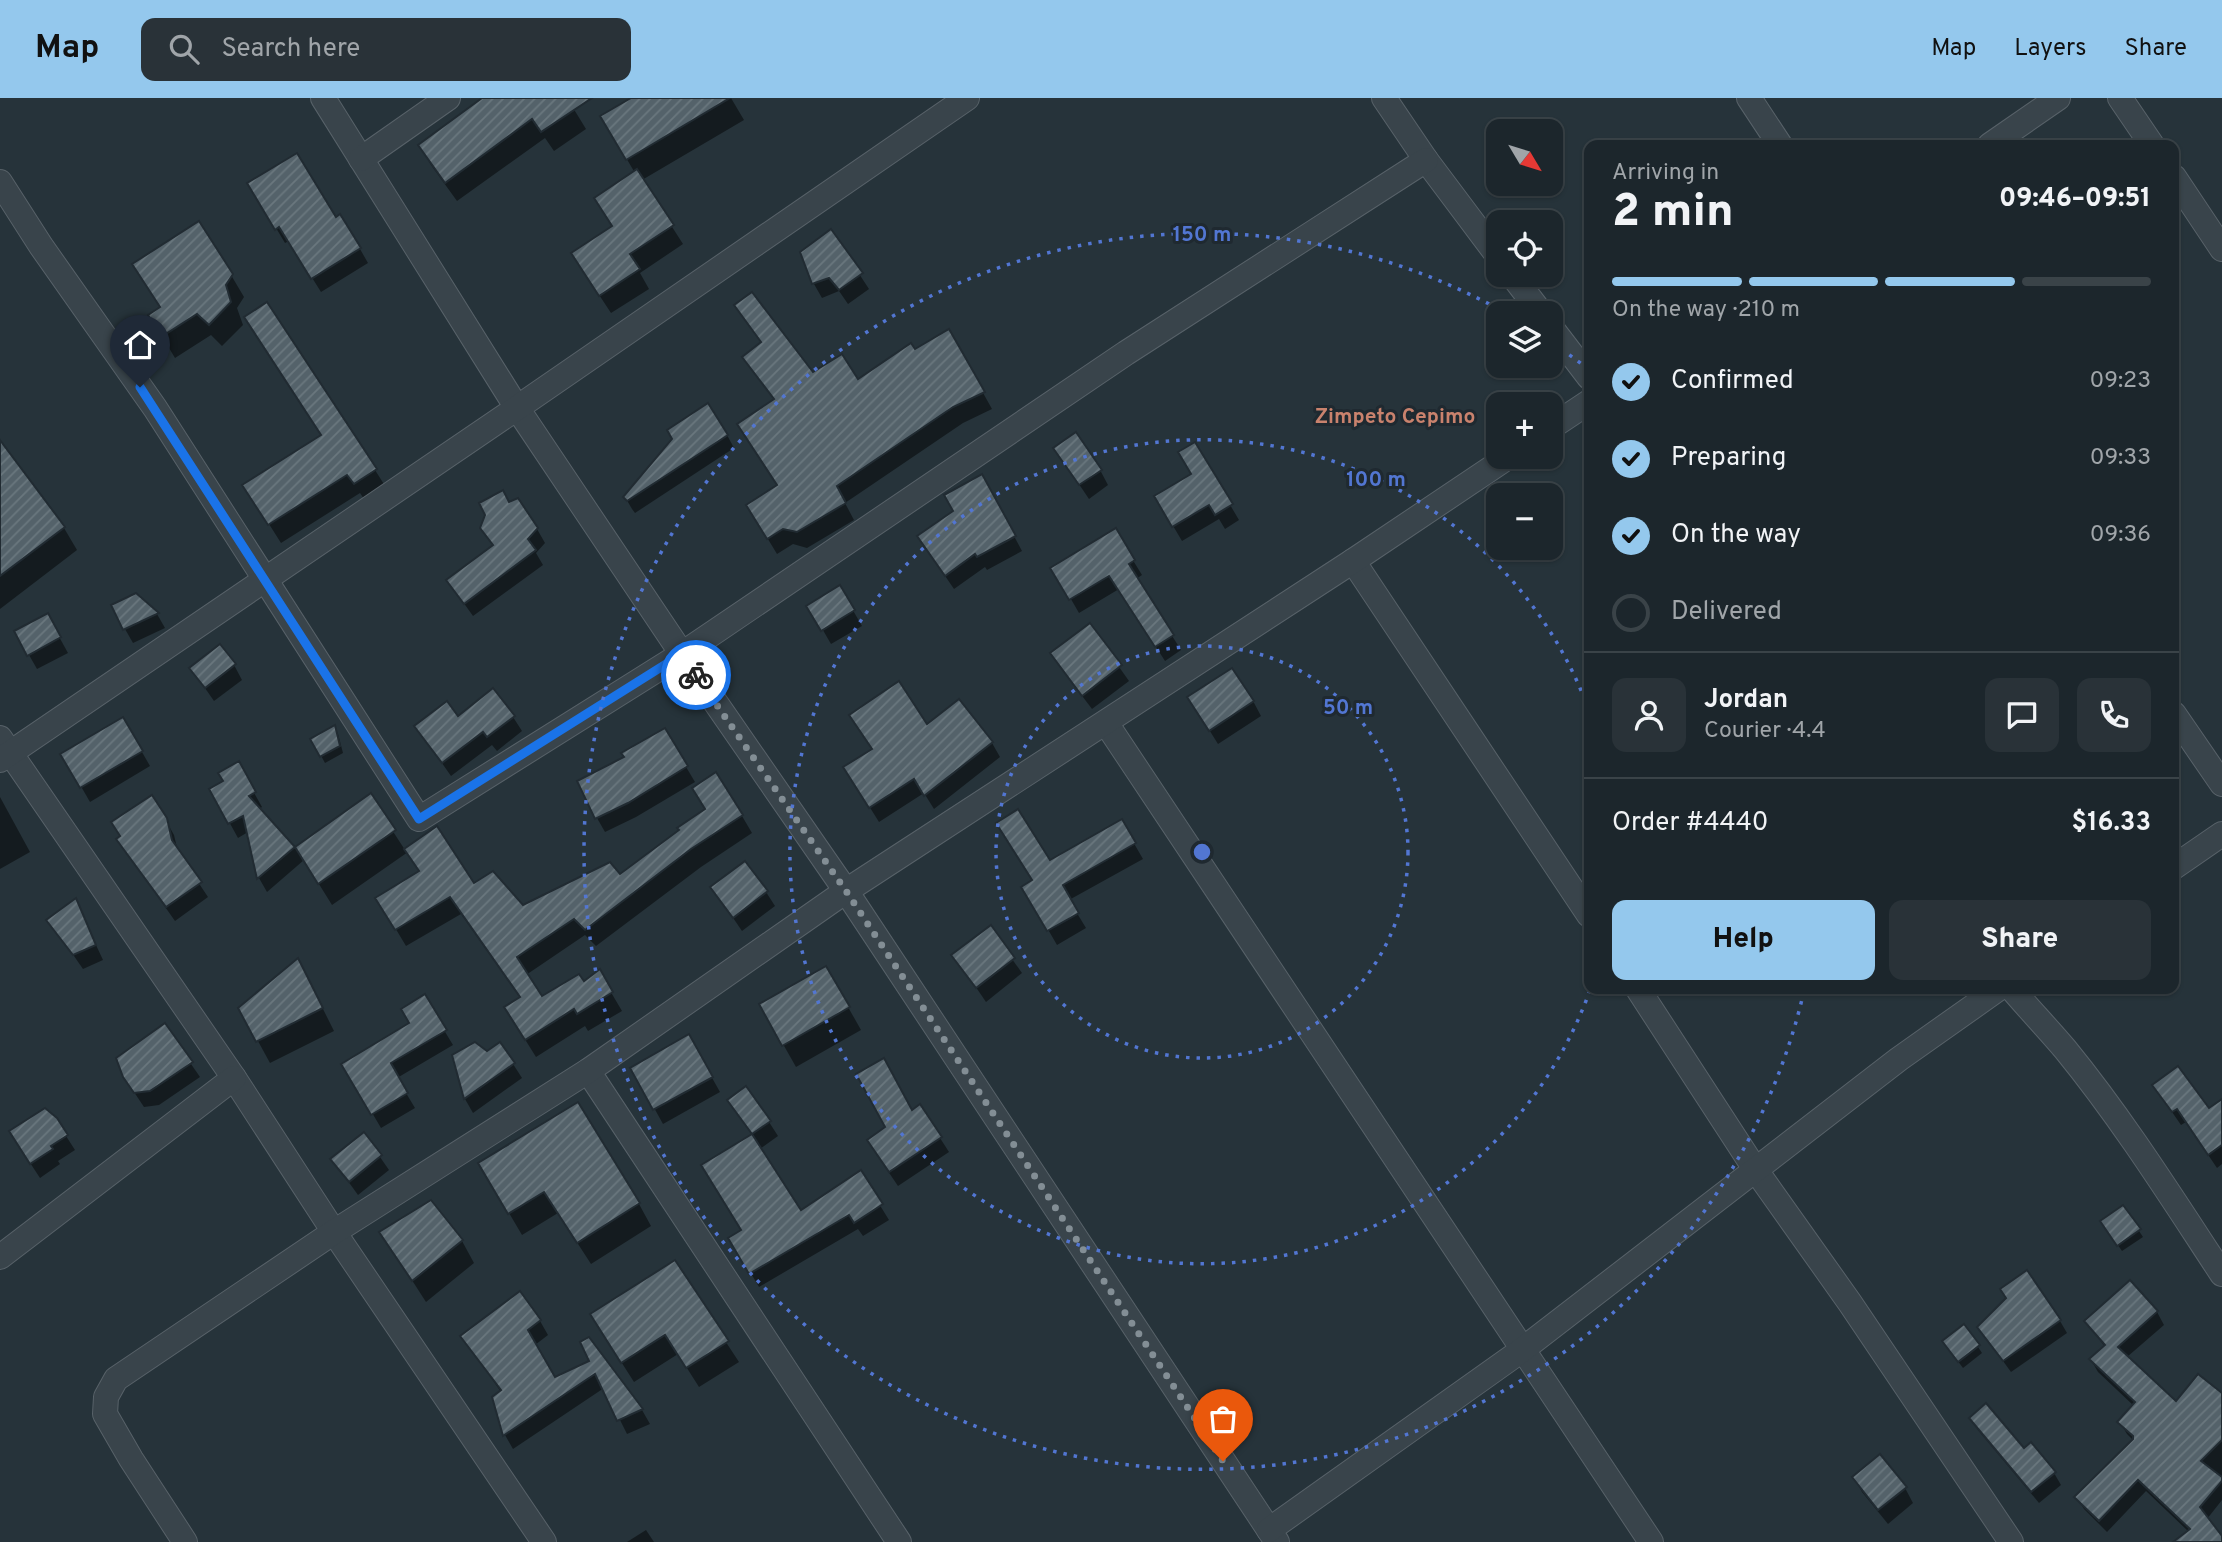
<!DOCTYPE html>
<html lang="en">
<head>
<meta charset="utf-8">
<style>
  :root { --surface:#1c262c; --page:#293238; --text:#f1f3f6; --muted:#a0a5a9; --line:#3a4348; --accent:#94c8ed }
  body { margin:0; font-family:Overpass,sans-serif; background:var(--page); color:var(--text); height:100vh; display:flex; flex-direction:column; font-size:26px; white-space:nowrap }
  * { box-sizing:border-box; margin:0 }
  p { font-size:23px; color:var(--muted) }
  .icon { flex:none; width:38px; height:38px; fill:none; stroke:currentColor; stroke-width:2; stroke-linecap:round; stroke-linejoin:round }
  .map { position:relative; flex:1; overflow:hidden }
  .drawer { position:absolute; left:1584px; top:42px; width:595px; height:854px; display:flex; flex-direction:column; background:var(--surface); border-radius:14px; box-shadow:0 2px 5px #0004,0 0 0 2px var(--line) }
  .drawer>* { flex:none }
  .needle { width:46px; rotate:128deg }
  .fabs { position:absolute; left:1486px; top:21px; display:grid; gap:14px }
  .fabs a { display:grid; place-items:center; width:77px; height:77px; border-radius:14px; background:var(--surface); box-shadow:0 2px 5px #0004,0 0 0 2px var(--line); font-size:35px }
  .pin { position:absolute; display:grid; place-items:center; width:60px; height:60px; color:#fff; margin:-72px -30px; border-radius:50% 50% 50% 0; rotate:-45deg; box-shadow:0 0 7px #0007 }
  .pin .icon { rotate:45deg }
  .courier { position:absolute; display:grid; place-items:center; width:70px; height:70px; margin:-35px; border:5px solid #1a73e8; border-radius:50%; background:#fff; color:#222; box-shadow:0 2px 9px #0007 }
  .headline em { font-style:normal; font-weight:800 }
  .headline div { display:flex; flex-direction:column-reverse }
  .headline { display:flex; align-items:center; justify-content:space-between; height:119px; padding:0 28px }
  h1 { font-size:46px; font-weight:800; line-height:52px }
  .bar { display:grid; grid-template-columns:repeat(4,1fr); gap:10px 7px; align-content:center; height:84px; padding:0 28px }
  .bar i { height:9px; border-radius:5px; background:var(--line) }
  .bar .current { background:var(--accent) }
  .bar p { grid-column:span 4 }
  .line { display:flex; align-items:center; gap:18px; padding:0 28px; border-top:2px solid var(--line) }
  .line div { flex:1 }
  .round { display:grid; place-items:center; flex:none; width:74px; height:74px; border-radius:14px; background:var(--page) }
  ol { padding:0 28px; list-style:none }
  li { display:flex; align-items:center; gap:21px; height:77px }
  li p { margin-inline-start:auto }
  li .icon { padding:7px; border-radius:50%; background:var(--accent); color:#111; stroke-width:4 }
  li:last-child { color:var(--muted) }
  li i { width:38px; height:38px; border:4px solid var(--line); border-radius:50% }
  .primary-button { display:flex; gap:14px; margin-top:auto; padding:14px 28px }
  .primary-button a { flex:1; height:80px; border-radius:14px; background:var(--accent); color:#111; font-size:28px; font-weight:800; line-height:80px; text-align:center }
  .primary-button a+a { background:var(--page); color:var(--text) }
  header { display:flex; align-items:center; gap:42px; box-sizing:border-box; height:98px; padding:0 35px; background:var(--accent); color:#111 }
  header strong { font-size:33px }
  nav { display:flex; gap:38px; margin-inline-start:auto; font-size:24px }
  .search { width:490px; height:63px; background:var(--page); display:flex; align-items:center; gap:18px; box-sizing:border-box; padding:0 24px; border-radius:14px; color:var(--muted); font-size:26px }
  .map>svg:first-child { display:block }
</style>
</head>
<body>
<header>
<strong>Map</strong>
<div class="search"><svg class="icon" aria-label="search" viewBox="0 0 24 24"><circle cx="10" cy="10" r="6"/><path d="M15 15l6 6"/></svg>Search here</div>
<nav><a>Map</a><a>Layers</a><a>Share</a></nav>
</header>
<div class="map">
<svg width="2222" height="1444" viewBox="0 0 2222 1444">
  <defs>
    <pattern id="building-hatch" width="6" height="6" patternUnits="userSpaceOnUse" patternTransform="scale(1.75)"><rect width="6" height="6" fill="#54626a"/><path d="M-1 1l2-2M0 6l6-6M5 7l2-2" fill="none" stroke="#6a777e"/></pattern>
  </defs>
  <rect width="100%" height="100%" fill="#26333a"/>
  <g fill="#0007">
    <polygon points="485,0 567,0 586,31 554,53 545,40 457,103 431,67 420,48"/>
    <polygon points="634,0 731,0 744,22 642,82 683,146 640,175 649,191 611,215 584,174 613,129 635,75 602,19"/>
    <polygon points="249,85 335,121 360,151 368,165 321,194 289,143 285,145"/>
    <polygon points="831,133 869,191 848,206 839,193 822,200 814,186 802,154"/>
    <polygon points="231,177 244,199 237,210 243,227 222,248 211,237 175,260 150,218"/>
    <polygon points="736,208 813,276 857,283 949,234 992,311 963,325 845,405 854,422 807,450 793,446 777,456 757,423 779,388 775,303 745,259 762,246"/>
    <polygon points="727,337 734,350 635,415 632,411 625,399 674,341"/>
    <polygon points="1194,346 1239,422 1225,431 1219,421 1182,443 1156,399 1193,377"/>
    <polygon points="7,354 64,430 77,452 0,511 0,356"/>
    <polygon points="1064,364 1100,372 1108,387 1089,401"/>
    <polygon points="375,372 387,391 366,404 360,395 281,445 245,388"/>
    <polygon points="990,393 1022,453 987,472 985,469 954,491 928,453"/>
    <polygon points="509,406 537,431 545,445 536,455 543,467 473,518 448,483 494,448 482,430"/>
    <polygon points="1115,433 1142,477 1136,481 1181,552 1165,563 1119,491 1079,515 1053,470"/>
    <polygon points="840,490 862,528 831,546 809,508"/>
    <polygon points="157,516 165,530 133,545 125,531"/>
    <polygon points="47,517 68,555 37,571 16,534"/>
    <polygon points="1090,528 1129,583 1092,611 1061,570 1053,556"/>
    <polygon points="234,567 242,582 214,603 191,570"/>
    <polygon points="1253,603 1261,618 1218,646 1198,614"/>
    <polygon points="513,619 522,633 497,653 492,647 451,678 416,628 458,620"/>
    <polygon points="123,621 150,668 90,704 63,657"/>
    <polygon points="927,628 992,645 1000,659 934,711 924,695 879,724 854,684"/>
    <polygon points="335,629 338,636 343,655 325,665 312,641"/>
    <polygon points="664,632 695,684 636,719 605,734 597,720 626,660"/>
    <polygon points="238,666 262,709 259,711 294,751 370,698 405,752 523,809 620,778 742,718 752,735 701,769 596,848 585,837 526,877 541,900 584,885 599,874 622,913 588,933 585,928 536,959 516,927 521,901 461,816 406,848 388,818 420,774 408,754 332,807 304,762 267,794 259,780 248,734 238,740 211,691 225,683"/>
    <polygon points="0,699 30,754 0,771"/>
    <polygon points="165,721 174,737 178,754 208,799 175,823 118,742"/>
    <polygon points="1121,723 1143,761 1069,802 1086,830 1057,847 1024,790"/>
    <polygon points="712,789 766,794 775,808 742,833"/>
    <polygon points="75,802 103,862 83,871 49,822"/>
    <polygon points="990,830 1022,875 986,904 954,857"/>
    <polygon points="826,870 861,932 796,969 761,907"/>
    <polygon points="310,885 334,933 270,965 240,910"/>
    <polygon points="424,899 453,947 397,980 415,1010 381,1030 344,967 412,926"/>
    <polygon points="164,927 200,979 159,1007 144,1009 134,994"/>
    <polygon points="689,939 720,994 663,1026 632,970"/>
    <polygon points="487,955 513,966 522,980 473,1015 465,1001 454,958"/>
    <polygon points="2154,988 2209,1012 2222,1003 2222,1066 2217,1070 2186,1024 2181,1027"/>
    <polygon points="912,1014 940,1040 949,1054 898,1088 877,1057"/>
    <polygon points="738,1017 769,1024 778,1038 760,1051 800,1114 860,1075 889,1122 863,1138 858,1131 759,1189 730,1140 743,1133 753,1038"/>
    <polygon points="364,1036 389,1072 358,1097 332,1061"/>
    <polygon points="66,1038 75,1052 58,1063 60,1066 40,1080 19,1048"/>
    <polygon points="480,1066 639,1106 651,1128 591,1166 558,1115 522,1137"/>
    <polygon points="2123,1109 2143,1139 2122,1153 2106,1130"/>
    <polygon points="381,1134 462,1143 474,1165 426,1204"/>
    <polygon points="674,1165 739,1264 699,1289 678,1256 634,1284 604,1237"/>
    <polygon points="2007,1200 2060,1223 2067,1235 2011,1274 1979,1230"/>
    <polygon points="2157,1214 2164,1227 2127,1259 2177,1306 2222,1297 2222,1402 2207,1421 2222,1444 2178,1444 2189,1434 2146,1393 2107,1434 2084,1411 2076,1399 2134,1343 2127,1336 2120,1324 2134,1308 2098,1274 2091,1262 2105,1249 2086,1223"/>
    <polygon points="540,1223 548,1237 535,1247 555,1282 592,1264 642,1312 650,1326 627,1336 604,1290 513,1351 505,1337 494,1299 501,1294 462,1238"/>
    <polygon points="1964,1228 1982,1255 1963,1270 1948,1250"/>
    <polygon points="1971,1321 2024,1352 2054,1375 2061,1387 2039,1405 1978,1332"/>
    <polygon points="1854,1379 1905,1390 1913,1405 1888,1426 1862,1394"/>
    <polygon points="646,1432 654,1444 627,1444"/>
  </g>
  <g fill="url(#building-hatch)" stroke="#212b32" stroke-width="2">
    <polygon points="482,0 592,0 541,34 532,21 445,85 418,47"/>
    <polygon points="631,0 730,0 626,62 600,18"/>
    <polygon points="297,55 336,119 340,116 361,150 311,181 279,129 275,132 247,85"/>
    <polygon points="637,71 674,127 630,156 640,171 599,198 571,155 612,128 594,100"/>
    <polygon points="199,123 233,176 226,187 231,204 209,227 197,216 161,239 148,217 160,209 132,166"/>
    <polygon points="831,131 863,175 839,192 829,180 812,186 800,154"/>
    <polygon points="752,194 813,274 842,256 858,281 911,245 915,251 949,231 985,294 953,309 837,388 846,405 797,434 783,431 767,441 746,407 777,387 737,326 774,301 742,259 761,244 734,207"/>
    <polygon points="267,204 377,371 354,386 347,377 268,427 242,387 321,337 244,219"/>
    <polygon points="708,305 728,337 627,403 623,399 672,341 667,332"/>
    <polygon points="1076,334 1102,372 1079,387 1053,350"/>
    <polygon points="0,342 65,429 0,478"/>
    <polygon points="1195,344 1233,406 1215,417 1209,407 1172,429 1154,398 1191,376 1178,354"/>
    <polygon points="982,376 1016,438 977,459 975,456 945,478 917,438 953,413 944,397"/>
    <polygon points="503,392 509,404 518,400 538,430 528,441 536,452 464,506 446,482 493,447 480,430 485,417 479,405"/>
    <polygon points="1116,430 1135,462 1129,466 1174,537 1155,549 1109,478 1069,502 1050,470"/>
    <polygon points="840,487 855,512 821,533 806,508"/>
    <polygon points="136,495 159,515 123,532 111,507"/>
    <polygon points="48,515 61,539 27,558 14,533"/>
    <polygon points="1090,525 1122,567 1082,598 1050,555"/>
    <polygon points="220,546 236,566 205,590 189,570"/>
    <polygon points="1232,570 1254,603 1209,633 1187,599"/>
    <polygon points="899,583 927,626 959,601 993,644 924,698 914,681 869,710 843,669 872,651 849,617"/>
    <polygon points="493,590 515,618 487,639 483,634 442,665 414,628 447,603 458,618"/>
    <polygon points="123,619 143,653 80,690 60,656"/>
    <polygon points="335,627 340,648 320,659 310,641"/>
    <polygon points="665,630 688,668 628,705 595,721 577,683 624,659 621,655"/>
    <polygon points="239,663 256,694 249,698 295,749 257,781 243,718 228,726 209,691 223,683 218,675"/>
    <polygon points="716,674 743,717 691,751 585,832 574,821 517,859 542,898 579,876 584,883 600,871 613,894 577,916 574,911 525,942 504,909 520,899 450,799 395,832 375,800 419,773 404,751 437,728 474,785 493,773 523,807 610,764 620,776 679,732 677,730 705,711 692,690"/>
    <polygon points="371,695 396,732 318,786 295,749"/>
    <polygon points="152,697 167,720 172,742 202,784 166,809 116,741 120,738 111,724"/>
    <polygon points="1018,711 1050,762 1122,721 1136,745 1063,787 1079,815 1047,833 1021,789 1032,782 996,725"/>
    <polygon points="745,763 768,793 733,820 710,789"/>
    <polygon points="76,800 96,847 73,857 46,822"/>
    <polygon points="991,827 1015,860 976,890 951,857"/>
    <polygon points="298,860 323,910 256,944 238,910"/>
    <polygon points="826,868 850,909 782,948 759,906"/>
    <polygon points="425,896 447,932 391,965 408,995 371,1017 341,966 409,925 401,911"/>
    <polygon points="165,925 193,964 150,993 134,995 123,979 116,960"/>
    <polygon points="689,936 713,979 653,1012 630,970"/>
    <polygon points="475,944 487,953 500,944 515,965 464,1001 452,957"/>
    <polygon points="884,960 912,1012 920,1006 942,1039 889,1074 867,1042 885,1029 856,976"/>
    <polygon points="2178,968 2209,1010 2222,1001 2222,1047 2208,1057 2177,1011 2172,1014 2152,987"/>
    <polygon points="746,988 771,1023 752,1036 727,1002"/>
    <polygon points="578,1004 640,1105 577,1145 544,1094 508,1116 478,1065"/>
    <polygon points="45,1010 57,1020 68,1037 51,1048 53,1051 30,1066 9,1033"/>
    <polygon points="364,1034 382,1057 349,1084 330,1061"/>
    <polygon points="752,1036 801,1112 861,1072 883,1106 854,1125 849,1117 749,1176 728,1140 741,1132 701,1067"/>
    <polygon points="431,1102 463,1142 412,1183 379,1134"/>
    <polygon points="2123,1107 2141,1131 2117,1148 2100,1123"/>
    <polygon points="675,1162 729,1243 686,1270 665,1237 621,1265 590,1216"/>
    <polygon points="2027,1172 2061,1222 2003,1263 1977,1229 2006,1200 2000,1191"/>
    <polygon points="2130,1182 2158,1213 2118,1249 2176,1303 2198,1276 2222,1295 2222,1342 2201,1363 2222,1379 2222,1383 2200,1409 2222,1438 2222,1444 2173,1444 2190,1431 2138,1382 2099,1423 2074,1399 2133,1341 2133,1338 2117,1324 2135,1304 2089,1261 2105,1247 2084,1223"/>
    <polygon points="520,1193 541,1222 528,1232 555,1279 589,1263 580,1244 589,1239 643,1311 617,1323 595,1276 503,1338 492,1299 501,1292 460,1238"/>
    <polygon points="1964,1226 1980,1247 1958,1264 1942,1243"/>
    <polygon points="1986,1305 2024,1350 2031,1344 2056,1374 2031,1394 1969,1320"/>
    <polygon points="1880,1356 1907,1389 1878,1412 1852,1379"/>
  </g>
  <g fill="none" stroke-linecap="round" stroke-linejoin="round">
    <defs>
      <g id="minor">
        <polyline points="323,0 517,310 682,556 846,793 1277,1444"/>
        <polyline points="1384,0 1426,62 1498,158"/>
        <polyline points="1749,0 1780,47"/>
        <polyline points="2120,0 2152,47"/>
        <polyline points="1990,47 2058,0"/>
        <polyline points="361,61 448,0"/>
        <polyline points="2174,79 2222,151"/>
        <polyline points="0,84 41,148 155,310 419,721 682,556 1126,255 1426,62"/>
        <polyline points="1512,177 1541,215"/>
        <polyline points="1550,228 1589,279"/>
        <polyline points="1550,330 1589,304"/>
        <polyline points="1353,463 1589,817"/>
        <polyline points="2174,616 2222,686"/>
        <polyline points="1106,625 1651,1444"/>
        <polyline points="0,640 234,980 334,1134 544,1444"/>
        <polyline points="0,662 517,310 967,0"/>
        <polyline points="2174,769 2222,736"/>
        <polyline points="1638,891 1755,1071 1850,1205 2011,1444"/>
        <path d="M 2012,891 C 2029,911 2048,931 2065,951 C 2123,1022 2172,1100 2222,1176"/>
        <polyline points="588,973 899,1444"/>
        <polyline points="0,1159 234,980"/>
        <polyline points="1269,1432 1522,1252 1899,961 1998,891"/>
        <polyline points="185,1444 131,1361 105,1316 106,1299 116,1281 334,1134 588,973 846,793 1353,463 1508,359"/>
      </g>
    </defs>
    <use href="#minor" stroke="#586269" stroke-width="26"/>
    <use href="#minor" stroke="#39444b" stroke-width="24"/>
  </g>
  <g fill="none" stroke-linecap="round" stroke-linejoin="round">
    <polyline stroke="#838e95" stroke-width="7" stroke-dasharray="0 12.6" points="696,577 846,793 1223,1363"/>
    <polyline stroke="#1a73e8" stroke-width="9" points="140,289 419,721 682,556 696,577"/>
  </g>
  <g fill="none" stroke="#5276d2" stroke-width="3.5" stroke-dasharray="3.5 7">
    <circle cx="1202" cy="754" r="206"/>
    <path d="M1590 892A412 412 0 1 1 1588 610"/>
    <path d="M1804 893A618 618 0 1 1 1502 213M1552 245A618 618 0 0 1 1587 270"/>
  </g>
  <g text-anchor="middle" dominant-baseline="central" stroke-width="6" stroke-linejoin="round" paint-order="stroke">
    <g font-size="21" font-weight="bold" fill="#c9826d" stroke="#1f2930">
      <text x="1395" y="319">Zimpeto Cepimo</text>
    </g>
  </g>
  <circle cx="1202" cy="754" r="10" fill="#5276d2" stroke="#1f2930" stroke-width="3.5"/>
  <g font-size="21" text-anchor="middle" font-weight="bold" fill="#5276d2" stroke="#1f2930" stroke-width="6" stroke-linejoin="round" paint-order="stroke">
    <text x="1202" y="143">150 m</text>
    <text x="1376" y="388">100 m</text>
    <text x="1348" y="616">50 m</text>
  </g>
</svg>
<div class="fabs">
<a><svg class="needle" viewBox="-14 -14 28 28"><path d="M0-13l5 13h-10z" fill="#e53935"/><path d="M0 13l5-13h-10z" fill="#a0a5a9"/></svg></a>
<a><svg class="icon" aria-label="locate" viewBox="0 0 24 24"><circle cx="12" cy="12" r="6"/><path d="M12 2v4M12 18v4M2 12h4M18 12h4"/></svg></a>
<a><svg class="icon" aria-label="layers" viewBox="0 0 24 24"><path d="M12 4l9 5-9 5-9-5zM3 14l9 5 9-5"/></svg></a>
<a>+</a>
<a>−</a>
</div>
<div class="pin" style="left:1223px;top:1363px;background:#ea580c"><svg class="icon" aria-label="bag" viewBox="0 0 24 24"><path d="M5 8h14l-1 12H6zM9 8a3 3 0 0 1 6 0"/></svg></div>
<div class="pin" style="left:140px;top:289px;background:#1f2937"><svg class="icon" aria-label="home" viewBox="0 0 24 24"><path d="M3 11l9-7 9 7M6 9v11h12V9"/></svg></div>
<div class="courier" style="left:696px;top:577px"><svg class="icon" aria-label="bike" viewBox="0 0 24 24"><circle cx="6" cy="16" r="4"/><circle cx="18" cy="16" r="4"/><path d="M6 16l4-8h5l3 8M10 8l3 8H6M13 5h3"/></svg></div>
<section class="drawer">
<div class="headline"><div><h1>2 min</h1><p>Arriving in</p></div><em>09:46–09:51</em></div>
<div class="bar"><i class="current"></i><i class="current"></i><i class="current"></i><i></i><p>On the way · 210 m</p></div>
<ol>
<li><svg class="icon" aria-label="check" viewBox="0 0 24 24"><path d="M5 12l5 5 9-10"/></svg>Confirmed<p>09:23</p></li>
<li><svg class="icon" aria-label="check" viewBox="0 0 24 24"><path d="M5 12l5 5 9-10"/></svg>Preparing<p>09:33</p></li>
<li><svg class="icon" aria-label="check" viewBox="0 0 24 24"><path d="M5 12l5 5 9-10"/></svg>On the way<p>09:36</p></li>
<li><i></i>Delivered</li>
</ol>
<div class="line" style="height:126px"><a class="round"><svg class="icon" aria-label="person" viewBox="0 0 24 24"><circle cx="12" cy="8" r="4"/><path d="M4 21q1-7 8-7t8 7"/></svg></a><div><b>Jordan</b><p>Courier · 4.4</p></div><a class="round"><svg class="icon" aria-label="chat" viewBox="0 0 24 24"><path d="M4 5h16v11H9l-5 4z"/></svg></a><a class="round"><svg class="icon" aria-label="phone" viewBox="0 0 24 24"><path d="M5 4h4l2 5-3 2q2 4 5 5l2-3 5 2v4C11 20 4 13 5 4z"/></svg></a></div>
<div class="line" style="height:91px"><div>Order #4440</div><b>$16.33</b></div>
<div class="primary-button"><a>Help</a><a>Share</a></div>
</section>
</div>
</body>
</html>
